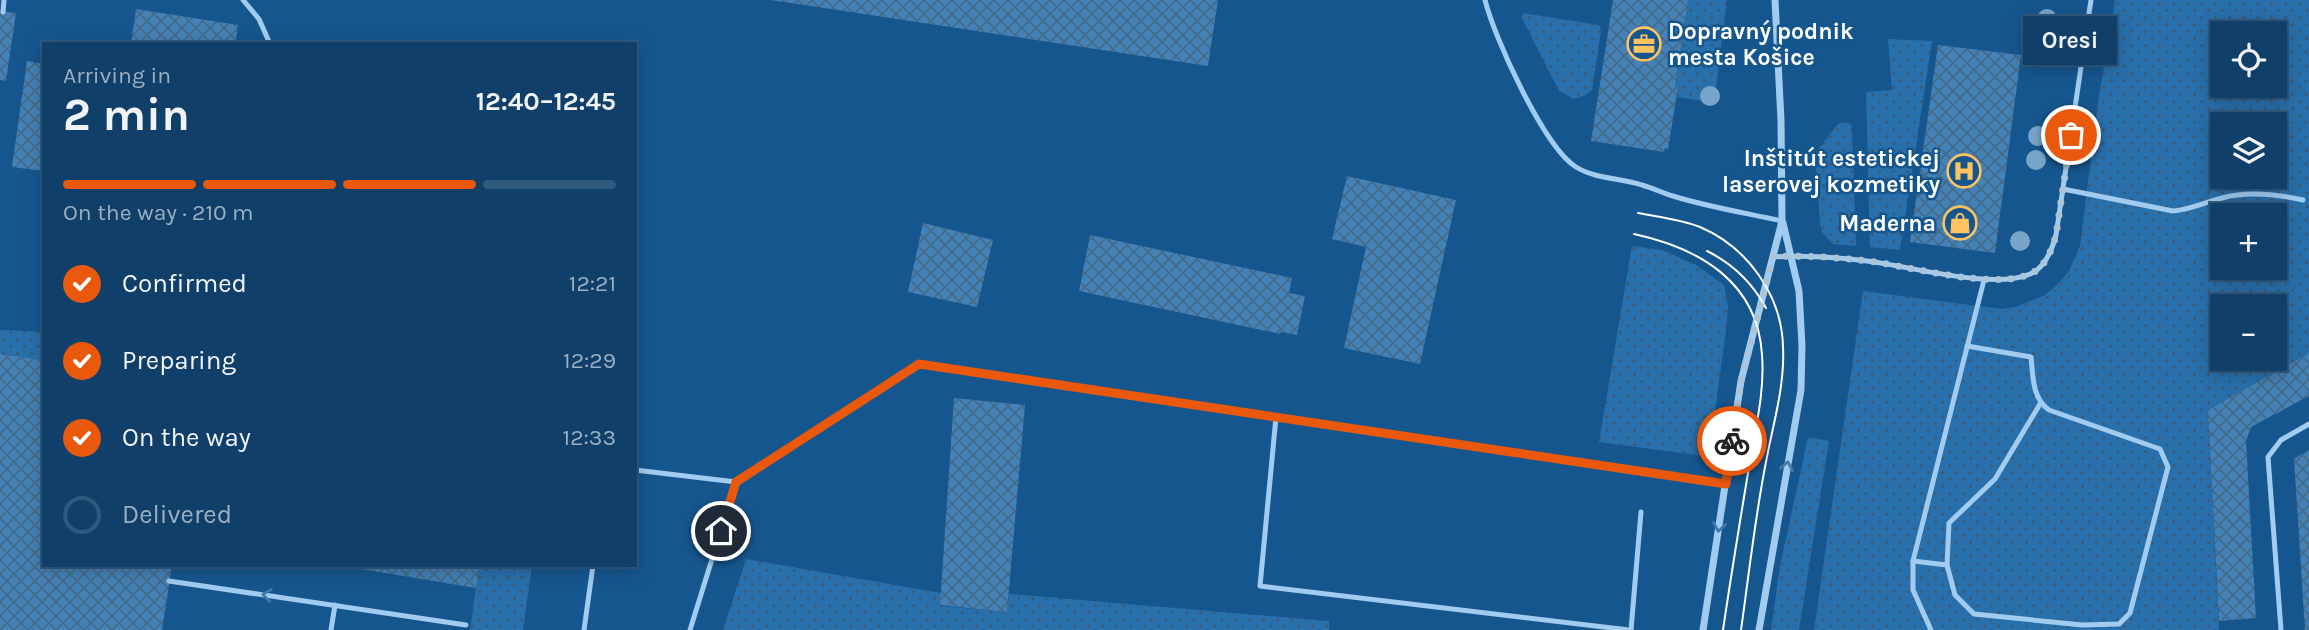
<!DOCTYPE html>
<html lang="en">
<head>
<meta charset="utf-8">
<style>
  :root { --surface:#10406a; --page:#194770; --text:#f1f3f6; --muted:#9cafc1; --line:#30597e; --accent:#ea580c }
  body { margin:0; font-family:Karla,sans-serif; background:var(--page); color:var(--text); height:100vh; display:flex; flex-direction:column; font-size:26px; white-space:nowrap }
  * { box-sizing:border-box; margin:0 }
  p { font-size:23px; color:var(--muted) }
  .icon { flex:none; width:38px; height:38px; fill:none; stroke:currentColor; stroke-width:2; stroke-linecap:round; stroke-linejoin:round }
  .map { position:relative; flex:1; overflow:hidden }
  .side { position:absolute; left:42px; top:42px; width:595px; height:525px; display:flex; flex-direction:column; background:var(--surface); border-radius:0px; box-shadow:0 4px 18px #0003,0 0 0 2px var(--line) }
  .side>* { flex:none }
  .buttons { position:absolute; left:2210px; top:21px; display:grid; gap:14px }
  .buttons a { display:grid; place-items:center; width:77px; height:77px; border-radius:0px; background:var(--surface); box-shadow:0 4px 18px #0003,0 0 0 2px var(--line); font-size:35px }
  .pin { position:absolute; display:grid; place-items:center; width:60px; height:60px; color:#fff; margin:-30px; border:4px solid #fff; border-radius:50%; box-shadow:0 2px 7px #0007 }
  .courier { position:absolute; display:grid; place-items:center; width:70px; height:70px; margin:-35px; border:5px solid #ea580c; border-radius:50%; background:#fff; color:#222; box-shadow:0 2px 9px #0007 }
  .bubble { position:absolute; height:49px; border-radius:0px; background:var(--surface); box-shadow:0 4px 18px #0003,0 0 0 2px var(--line); font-size:23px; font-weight:700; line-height:49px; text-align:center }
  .headline em { font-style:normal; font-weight:700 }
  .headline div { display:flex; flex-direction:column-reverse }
  .headline { display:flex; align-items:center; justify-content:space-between; height:119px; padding:0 21px }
  h1 { font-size:46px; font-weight:700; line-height:52px }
  .bar { display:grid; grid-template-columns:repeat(4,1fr); gap:10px 7px; align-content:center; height:84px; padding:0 21px }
  .bar i { height:9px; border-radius:5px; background:var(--line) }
  .bar .selected { background:var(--accent) }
  .bar p { grid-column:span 4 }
  ol { padding:0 21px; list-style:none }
  li { display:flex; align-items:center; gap:21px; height:77px }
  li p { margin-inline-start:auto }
  li .icon { padding:7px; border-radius:50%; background:var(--accent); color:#fff; stroke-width:4 }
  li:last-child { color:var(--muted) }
  li i { width:38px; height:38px; border:4px solid var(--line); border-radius:50% }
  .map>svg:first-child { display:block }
</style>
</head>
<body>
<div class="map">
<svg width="2309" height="630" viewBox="0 0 2309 630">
  <defs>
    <pattern id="grass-dots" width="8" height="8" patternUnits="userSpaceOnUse" patternTransform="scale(1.75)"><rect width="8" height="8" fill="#2870ac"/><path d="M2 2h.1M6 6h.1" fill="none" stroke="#3e5a72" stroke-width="1.8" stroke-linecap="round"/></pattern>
    <pattern id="building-cross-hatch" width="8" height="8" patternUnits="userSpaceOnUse" patternTransform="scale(1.75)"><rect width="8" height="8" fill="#4382b8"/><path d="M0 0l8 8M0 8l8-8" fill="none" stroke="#476a87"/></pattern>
  </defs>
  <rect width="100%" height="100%" fill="#16568e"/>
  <g fill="url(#grass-dots)" fill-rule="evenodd">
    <polygon points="1688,0 1727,0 1714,103 1677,97 1678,88 1675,87"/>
    <path d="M 2115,0 L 2309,0 L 2309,353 L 2208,410 L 2219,630 L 1814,630 L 1863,291 L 2001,309 L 2016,307 L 2045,295 L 2058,284 L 2069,271 L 2080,246 L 2098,103 ZM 2222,33 L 2275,33 L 2275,86 L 2222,86 ZM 2222,124 L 2275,124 L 2275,177 L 2222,177 ZM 2222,215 L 2275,215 L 2275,268 L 2222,268 ZM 2222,306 L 2275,306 L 2275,359 L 2222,359 Z"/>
    <polygon points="1523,13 1599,25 1601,31 1592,90 1586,95 1574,99 1559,91 1522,18"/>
    <polygon points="1888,39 1932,41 1900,250 1870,247 1866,92 1892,90"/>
    <polygon points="1845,122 1851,124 1852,131 1856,246 1833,244 1822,232 1820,221 1815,153 1838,124"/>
    <polygon points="1632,246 1662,250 1696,265 1724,285 1728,307 1726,330 1710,448 1704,456 1599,442"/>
    <polygon points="0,330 44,332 44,360 0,354"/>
    <polygon points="1808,437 1829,441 1799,630 1771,630 1780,566"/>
    <polygon points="746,559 941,593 941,606 1007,612 1009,594 1329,621 1329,630 723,630"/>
    <polygon points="479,565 532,565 523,630 470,630"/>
  </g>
  <g fill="url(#building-cross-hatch)">
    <polygon points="771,0 1218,0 1208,66"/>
    <polygon points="1613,0 1688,0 1675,87 1678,87 1668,149 1665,148 1664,152 1591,141"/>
    <polygon points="136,9 238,25 235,44 131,44"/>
    <polygon points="0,11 16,13 6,81 0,80"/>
    <polygon points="1938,45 2021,55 1995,253 1910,242"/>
    <polygon points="27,61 44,64 44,171 12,167"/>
    <polygon points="1347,176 1456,200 1420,364 1344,348 1366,247 1332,239"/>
    <polygon points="923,223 993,240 977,307 908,292"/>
    <polygon points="1090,235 1292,278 1289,293 1305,296 1297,335 1281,332 1280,334 1079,291"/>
    <polygon points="2309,353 2309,396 2251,427 2246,441 2256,618 2219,621 2208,410"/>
    <polygon points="0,354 44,360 44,565 172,565 162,630 0,630"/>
    <polygon points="954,398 1025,405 1007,612 940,605"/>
    <polygon points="2309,450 2309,630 2305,630 2294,459"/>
    <polygon points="337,565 479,565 476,588"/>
  </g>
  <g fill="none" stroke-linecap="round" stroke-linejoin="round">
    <g stroke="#a1ccf0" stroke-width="5">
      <polyline points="243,0 259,19 270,44"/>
      <path d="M 1485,0 C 1494,37 1544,147 1576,167 C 1595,179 1621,178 1642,185 C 1653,188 1662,193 1673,196 C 1708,207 1746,213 1782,221"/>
      <polyline points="3,12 4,0"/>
      <path d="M 2063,189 L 2173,211 C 2196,209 2215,197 2237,195 C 2260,192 2281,195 2303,200"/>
      <path d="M 1773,257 C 1801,255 1831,257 1859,260 C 1903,264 1992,291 2030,274 C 2045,268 2052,250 2056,235 L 2091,0"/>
      <path d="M 1967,346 L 2031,357 C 2033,376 2032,398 2049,410 L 2160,449 L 2168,467 L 2130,613 L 2119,624 L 2082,625 L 1974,614 L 1955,595 L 1947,565 L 1949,523 L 1995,479 L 2040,404"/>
      <polyline points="1276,417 1260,586 1629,630"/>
      <polyline points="635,470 736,482 919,364 1726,484"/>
      <polyline points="1913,561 1947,565"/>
      <polyline points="169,581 466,625"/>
      <polyline points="331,630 335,605"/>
      <polyline points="584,630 593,565"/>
      <polyline points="690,630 736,482"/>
      <polyline points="1631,630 1641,512"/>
      <polyline points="1931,630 1913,590 1913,561 1984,280"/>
      <polyline points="2281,630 2268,457 2281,440 2309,424"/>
    </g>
    <g stroke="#a1ccf0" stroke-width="7">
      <polyline points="1703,630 1741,381 1782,221 1781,121 1775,0"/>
      <polyline points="1759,630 1801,390 1802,346 1799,291 1783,223"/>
    </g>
    <g stroke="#fff" stroke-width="2">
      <path d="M 1638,213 C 1658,217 1680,219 1700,227 C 1747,247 1782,295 1783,347 C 1785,386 1773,424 1766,462 C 1755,517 1749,574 1741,630"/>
      <path d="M 1634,234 C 1699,248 1758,282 1762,355 C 1765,392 1755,430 1749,467 C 1740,521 1731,576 1723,630"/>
      <path d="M 1707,251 C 1733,264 1752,282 1766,308"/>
    </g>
  </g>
  <g fill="#78a4ca">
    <circle cx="2047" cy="19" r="10"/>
    <circle cx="2044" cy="45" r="10"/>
    <circle cx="1710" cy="96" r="10"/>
    <circle cx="2038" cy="136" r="10"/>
    <circle cx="2036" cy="160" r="10"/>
    <circle cx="2020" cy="241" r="10"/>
  </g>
  <defs><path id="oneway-chevron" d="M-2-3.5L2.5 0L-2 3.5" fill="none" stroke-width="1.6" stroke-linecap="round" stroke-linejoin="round" transform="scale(1.75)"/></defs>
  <g stroke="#4079ab">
    <use href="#oneway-chevron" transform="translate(1787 466) rotate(-80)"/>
    <use href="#oneway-chevron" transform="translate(1719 527) rotate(99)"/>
    <use href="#oneway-chevron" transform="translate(267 595) rotate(-172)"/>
  </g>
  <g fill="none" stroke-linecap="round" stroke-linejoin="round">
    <path stroke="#adc4d7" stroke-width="7" stroke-dasharray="0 12.6" d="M 1732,441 L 1741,381 L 1773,257 C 1801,255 1831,257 1859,260 C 1904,264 1991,291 2030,274 C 2045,268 2052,250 2056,235 L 2071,135"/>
    <polyline stroke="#ea580c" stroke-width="9" points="721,531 736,482 919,364 1726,484 1732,441"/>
  </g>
  <defs>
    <symbol id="office-ring" viewBox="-11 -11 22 22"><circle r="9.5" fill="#16568e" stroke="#ffc260" stroke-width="1.5"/><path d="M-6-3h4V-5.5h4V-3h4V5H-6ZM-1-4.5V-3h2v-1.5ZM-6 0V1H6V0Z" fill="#ffc260"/></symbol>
    <symbol id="hospital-ring" viewBox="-11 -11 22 22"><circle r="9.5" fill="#16568e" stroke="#ffc260" stroke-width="1.5"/><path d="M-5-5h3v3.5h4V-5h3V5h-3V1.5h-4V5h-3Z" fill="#ffc260"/></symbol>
    <symbol id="shop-ring" viewBox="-11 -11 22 22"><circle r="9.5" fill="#16568e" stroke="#ffc260" stroke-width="1.5"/><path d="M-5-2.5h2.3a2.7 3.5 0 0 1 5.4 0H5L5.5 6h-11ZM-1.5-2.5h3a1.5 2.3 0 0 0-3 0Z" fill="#ffc260"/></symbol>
  </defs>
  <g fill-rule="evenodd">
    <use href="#office-ring" x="1625" y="25" width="38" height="38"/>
    <use href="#hospital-ring" x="1945" y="152" width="38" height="38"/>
    <use href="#shop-ring" x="1941" y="204" width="38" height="38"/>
  </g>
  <g text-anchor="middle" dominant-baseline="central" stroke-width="5" stroke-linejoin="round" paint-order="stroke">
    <g font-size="23" font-weight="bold" fill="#fff" stroke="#16568e" text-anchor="end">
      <text x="1668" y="31" text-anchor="start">Dopravný podnik<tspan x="1668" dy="26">mesta Košice</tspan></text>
      <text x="1940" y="158">Inštitút estetickej<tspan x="1940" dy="26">laserovej kozmetiky</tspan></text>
      <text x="1936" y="223">Maderna</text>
    </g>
  </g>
</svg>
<div class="buttons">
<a><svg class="icon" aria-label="locate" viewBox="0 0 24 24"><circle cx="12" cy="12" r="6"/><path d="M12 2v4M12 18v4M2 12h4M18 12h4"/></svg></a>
<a><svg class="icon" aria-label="layers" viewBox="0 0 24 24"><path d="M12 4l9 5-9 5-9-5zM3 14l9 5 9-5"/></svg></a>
<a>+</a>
<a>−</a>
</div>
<div class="pin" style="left:2071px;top:135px;background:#ea580c"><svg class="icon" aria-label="bag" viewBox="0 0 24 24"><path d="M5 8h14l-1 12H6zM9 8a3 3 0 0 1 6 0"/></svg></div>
<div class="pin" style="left:721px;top:531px;background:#1f2937"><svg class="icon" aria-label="home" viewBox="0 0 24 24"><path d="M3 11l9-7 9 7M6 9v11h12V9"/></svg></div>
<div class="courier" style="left:1732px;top:441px"><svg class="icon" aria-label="bike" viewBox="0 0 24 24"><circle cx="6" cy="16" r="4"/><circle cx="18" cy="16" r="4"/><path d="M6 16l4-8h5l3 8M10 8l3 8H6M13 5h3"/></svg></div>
<div class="bubble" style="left:2023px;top:16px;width:94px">Oresi</div>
<section class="side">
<div class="headline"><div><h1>2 min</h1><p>Arriving in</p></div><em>12:40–12:45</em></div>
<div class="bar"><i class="selected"></i><i class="selected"></i><i class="selected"></i><i></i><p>On the way · 210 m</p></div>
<ol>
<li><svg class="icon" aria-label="check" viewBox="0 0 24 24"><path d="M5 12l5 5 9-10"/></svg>Confirmed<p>12:21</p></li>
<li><svg class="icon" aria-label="check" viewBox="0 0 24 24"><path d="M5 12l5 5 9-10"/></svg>Preparing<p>12:29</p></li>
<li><svg class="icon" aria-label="check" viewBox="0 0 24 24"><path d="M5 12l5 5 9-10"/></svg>On the way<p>12:33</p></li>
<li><i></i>Delivered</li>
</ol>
</section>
</div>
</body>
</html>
